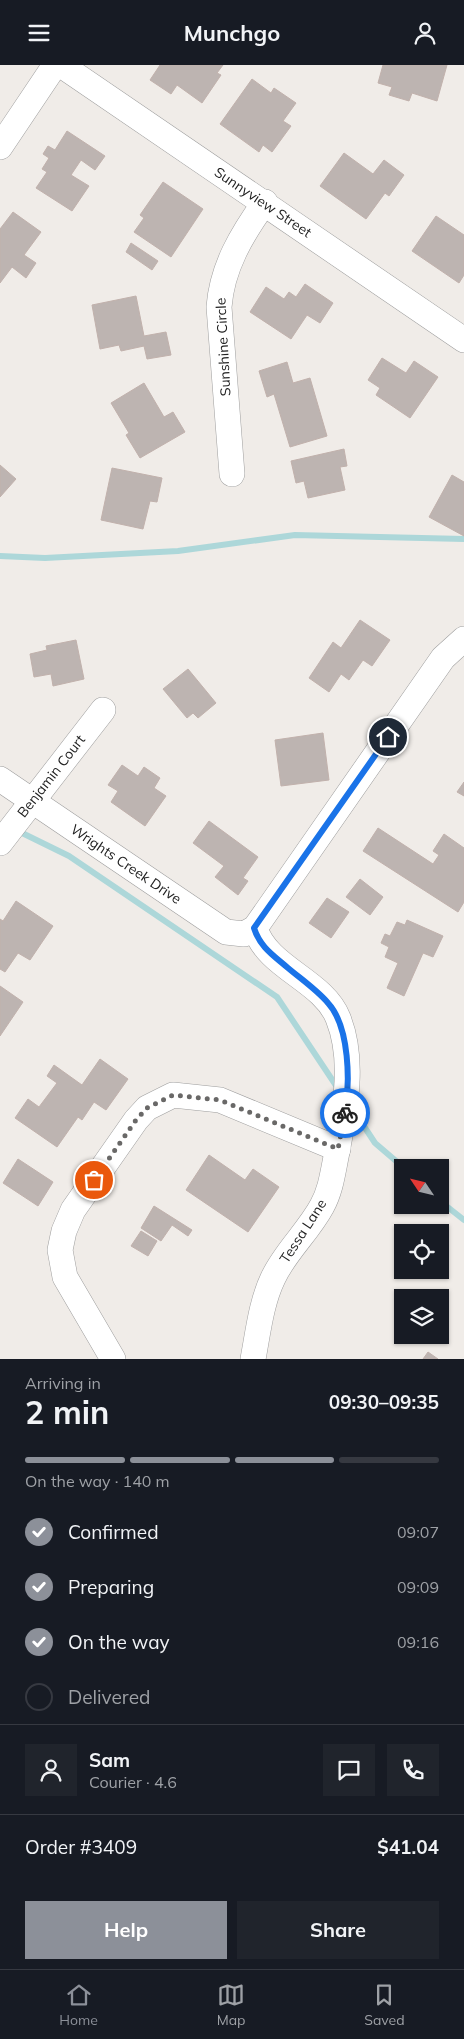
<!DOCTYPE html>
<html lang="en">
<head>
<meta charset="utf-8">
<style>
  :root { --surface:#171b24; --page:#20242c; --text:#f1f3f6; --muted:#9ea1a6; --line:#363941; --accent:#8c9099 }
  body { margin:0; font-family:Mulish,sans-serif; background:var(--page); color:var(--text); height:100vh; display:flex; flex-direction:column; font-size:19px; white-space:nowrap }
  * { box-sizing:border-box; margin:0 }
  p { font-size:16px; color:var(--muted) }
  .icon { flex:none; width:28px; height:28px; fill:none; stroke:currentColor; stroke-width:2; stroke-linecap:round; stroke-linejoin:round }
  .map { position:relative; height:1294px; overflow:hidden }
  .details { display:flex; flex-direction:column; background:var(--surface); flex:1 }
  .details>* { flex:none }
  .needle { width:32px; rotate:305deg }
  .tools { position:absolute; left:394px; top:1094px; display:grid; gap:10px }
  .tools a { display:grid; place-items:center; width:55px; height:55px; border-radius:0px; background:var(--surface); box-shadow:0 1px 4px #0004; font-size:25px }
  .pin { position:absolute; display:grid; place-items:center; width:42px; height:42px; color:#fff; margin:-21px; border:2px solid #fff; border-radius:50%; box-shadow:0 1px 5px #0007 }
  .courier { position:absolute; display:grid; place-items:center; width:50px; height:50px; margin:-25px; border:4px solid #1a73e8; border-radius:50%; background:#fff; color:#222; box-shadow:0 1px 6px #0007 }
  .headline em { font-style:normal; font-weight:700 }
  .headline div { display:flex; flex-direction:column-reverse }
  .headline { display:flex; align-items:center; justify-content:space-between; height:85px; padding:0 25px }
  h1 { font-size:32px; font-weight:700; line-height:38px }
  .bar { display:grid; grid-template-columns:repeat(4,1fr); gap:8px 5px; align-content:center; height:60px; padding:0 25px }
  .bar i { height:6px; border-radius:4px; background:var(--line) }
  .bar .active { background:var(--accent) }
  .bar p { grid-column:span 4 }
  .line { display:flex; align-items:center; gap:12px; padding:0 25px; border-top:1px solid var(--line) }
  .line div { flex:1 }
  .round { display:grid; place-items:center; flex:none; width:52px; height:52px; border-radius:0px; background:var(--page) }
  ol { padding:0 25px; list-style:none }
  li { display:flex; align-items:center; gap:15px; height:55px }
  li p { margin-inline-start:auto }
  li .icon { padding:5px; border-radius:50%; background:var(--accent); color:#fff; stroke-width:4 }
  li:last-child { color:var(--muted) }
  li i { width:28px; height:28px; border:2px solid var(--line); border-radius:50% }
  .primary-button { display:flex; gap:10px; margin-top:auto; padding:10px 25px }
  .primary-button a { flex:1; height:58px; border-radius:0px; background:var(--accent); color:#fff; font-size:20px; font-weight:700; line-height:58px; text-align:center }
  .primary-button a+a { background:var(--page); color:var(--text) }
  header { display:flex; justify-content:space-between; align-items:center; height:65px; padding:0 25px; background:var(--surface); font-size:22px; font-weight:700 }
  .tabs { display:flex; justify-content:space-around; align-items:center; height:70px; border-top:1px solid var(--line); background:var(--surface); font-size:14px; color:var(--muted) }
  .tabs a { display:grid; justify-items:center; gap:2px }
  .tabs .active { color:var(--accent) }
  .map>svg:first-child { display:block }
</style>
</head>
<body>
<header><svg class="icon" aria-label="menu" viewBox="0 0 24 24"><path d="M4 6h16M4 12h16M4 18h16"/></svg>Munchgo<svg class="icon" aria-label="person" viewBox="0 0 24 24"><circle cx="12" cy="8" r="4"/><path d="M4 21q1-7 8-7t8 7"/></svg></header>
<div class="map">
<svg width="464" height="1294" viewBox="0 0 464 1294">
  <rect width="100%" height="100%" fill="#f0ece8"/>
  <g fill="none" stroke-linecap="round" stroke-linejoin="round">
    <g stroke="#add7d9" stroke-width="6">
      <polyline points="0,491 45,493 178,486 295,470 464,474"/>
      <polyline points="18,766 69,791 277,932 339,1025"/>
      <polyline points="352,1043 375,1078 403,1102"/>
      <polyline points="440,1136 464,1155"/>
    </g>
  </g>
  <g fill="#bdb4b1" stroke="#c1b1ac">
    <polygon points="160,0 223,0 217,8 221,10 202,38 177,20 171,29 150,15"/>
    <polygon points="383,0 447,0 437,36 412,28 409,36 389,30 392,22 378,18"/>
    <polygon points="252,14 271,28 274,23 296,38 283,56 291,61 272,87 263,80 259,87 220,59"/>
    <polygon points="67,66 105,91 95,105 81,95 71,110 89,121 72,146 36,123 47,107 42,104 49,93 43,89 48,81 55,85"/>
    <polygon points="344,88 373,109 384,95 404,110 389,131 385,128 366,154 320,121"/>
    <polygon points="163,117 203,144 171,192 134,167 144,153 140,150"/>
    <polygon points="13,147 41,167 24,190 36,198 26,213 12,202 0,218 0,164"/>
    <polygon points="436,151 464,170 464,210 459,218 412,186"/>
    <polygon points="131,178 158,196 152,205 126,187"/>
    <polygon points="305,219 333,238 320,258 307,250 291,274 250,247 266,222 284,234 289,227 296,232"/>
    <polygon points="136,231 144,271 166,267 171,290 147,294 144,281 121,286 119,280 100,284 92,240"/>
    <polygon points="382,293 406,308 414,296 438,312 410,353 376,330 380,323 368,315"/>
    <polygon points="287,297 293,318 310,313 327,371 290,382 274,329 267,332 259,306"/>
    <polygon points="144,318 164,352 173,347 185,367 140,393 126,370 129,368 111,338"/>
    <polygon points="344,384 347,401 340,402 345,425 308,433 304,416 296,418 291,396"/>
    <polygon points="0,400 16,414 0,432"/>
    <polygon points="112,403 162,413 157,437 150,436 143,464 101,455"/>
    <polygon points="452,410 464,417 464,471 429,452"/>
    <polygon points="360,555 390,575 372,601 363,595 349,615 341,609 329,627 309,613 333,577 341,583"/>
    <polygon points="76,575 84,614 53,621 51,609 34,612 30,589 47,585 46,581"/>
    <polygon points="188,604 216,638 198,653 193,648 187,653 163,624"/>
    <polygon points="323,668 329,715 281,721 275,675"/>
    <polygon points="122,700 138,711 144,702 160,713 154,723 166,731 145,761 111,737 118,726 108,720"/>
    <polygon points="464,717 464,731 457,727"/>
    <polygon points="209,756 258,792 243,813 248,816 238,830 215,812 224,801 193,778"/>
    <polygon points="378,763 433,799 439,790 433,786 444,769 464,783 464,837 458,847 363,786"/>
    <polygon points="360,814 383,832 370,850 346,832"/>
    <polygon points="327,833 349,847 331,873 309,858"/>
    <polygon points="16,836 53,861 30,895 18,888 5,907 0,904 0,854 3,856"/>
    <polygon points="407,855 443,871 433,892 423,888 404,931 387,923 398,898 385,892 389,882 381,878 385,869 390,871 397,857 405,860"/>
    <polygon points="0,921 23,937 0,971"/>
    <polygon points="100,994 128,1014 106,1045 94,1037 82,1055 78,1052 57,1082 15,1053 28,1034 39,1042 57,1018 47,1011 54,1000 82,1020"/>
    <polygon points="209,1090 245,1115 253,1104 279,1122 248,1167 186,1125"/>
    <polygon points="18,1094 53,1117 38,1141 3,1118"/>
    <polygon points="154,1141 192,1165 188,1171 172,1160 161,1176 141,1163"/>
    <polygon points="141,1166 157,1176 148,1191 131,1181"/>
    <polygon points="428,1287 438,1294 423,1294"/>
  </g>
  <g fill="none" stroke-linecap="round" stroke-linejoin="round">
    <defs>
      <g id="minor">
        <polyline points="61,0 464,275"/>
        <polyline points="0,82 55,0"/>
        <path d="M 232,409 L 219,242 C 222,202 242,169 265,137"/>
        <polyline points="0,714 226,867 244,869 255,863 443,593 464,574"/>
        <polyline points="0,778 103,645"/>
        <polyline points="113,1294 65,1212 60,1185 64,1166 73,1145 136,1055 147,1043 173,1030 220,1035 338,1084"/>
        <path d="M 253,1294 C 258,1268 261,1238 273,1213 C 285,1187 308,1167 322,1141 C 331,1125 333,1106 337,1087 C 345,1044 355,995 338,953 C 323,915 267,903 255,863"/>
      </g>
    </defs>
    <use href="#minor" stroke="#9e9e9e" stroke-width="26"/>
    <use href="#minor" stroke="#fff" stroke-width="25"/>
  </g>
  <g fill="none" stroke-linecap="round" stroke-linejoin="round">
    <polyline stroke="#696867" stroke-width="5" stroke-dasharray="0 9" points="94,1115 136,1055 147,1043 173,1030 220,1035 338,1084 345,1048"/>
    <path stroke="#1a73e8" stroke-width="6" d="M 345,1048 C 350,1018 350,962 328,938 C 317,925 301,914 288,903 C 273,890 260,882 254,863 L 388,672"/>
  </g>
  <g text-anchor="middle" dominant-baseline="central" stroke-width="4" stroke-linejoin="round" paint-order="stroke">
    <g font-size="14" fill="#212121" stroke="#fff">
      <text transform="translate(263 137) rotate(34)">Sunnyview Street</text>
      <text transform="translate(223 282) rotate(-93)">Sunshine Circle</text>
      <text transform="translate(51 711) rotate(-52)">Benjamin Court</text>
      <text transform="translate(126 799) rotate(34)">Wrights Creek Drive</text>
      <text transform="translate(303 1166) rotate(-57)">Tessa Lane</text>
    </g>
  </g>
</svg>
<div class="tools">
<a><svg class="needle" viewBox="-14 -14 28 28"><path d="M0-13l5 13h-10z" fill="#e53935"/><path d="M0 13l5-13h-10z" fill="#9ea1a6"/></svg></a>
<a><svg class="icon" aria-label="locate" viewBox="0 0 24 24"><circle cx="12" cy="12" r="6"/><path d="M12 2v4M12 18v4M2 12h4M18 12h4"/></svg></a>
<a><svg class="icon" aria-label="layers" viewBox="0 0 24 24"><path d="M12 4l9 5-9 5-9-5zM3 14l9 5 9-5"/></svg></a>
</div>
<div class="pin" style="left:94px;top:1115px;background:#ea580c"><svg class="icon" aria-label="bag" viewBox="0 0 24 24"><path d="M5 8h14l-1 12H6zM9 8a3 3 0 0 1 6 0"/></svg></div>
<div class="pin" style="left:388px;top:672px;background:#1f2937"><svg class="icon" aria-label="home" viewBox="0 0 24 24"><path d="M3 11l9-7 9 7M6 9v11h12V9"/></svg></div>
<div class="courier" style="left:345px;top:1048px"><svg class="icon" aria-label="bike" viewBox="0 0 24 24"><circle cx="6" cy="16" r="4"/><circle cx="18" cy="16" r="4"/><path d="M6 16l4-8h5l3 8M10 8l3 8H6M13 5h3"/></svg></div>
</div>
<section class="details">
<div class="headline"><div><h1>2 min</h1><p>Arriving in</p></div><em>09:30–09:35</em></div>
<div class="bar"><i class="active"></i><i class="active"></i><i class="active"></i><i></i><p>On the way · 140 m</p></div>
<ol>
<li><svg class="icon" aria-label="check" viewBox="0 0 24 24"><path d="M5 12l5 5 9-10"/></svg>Confirmed<p>09:07</p></li>
<li><svg class="icon" aria-label="check" viewBox="0 0 24 24"><path d="M5 12l5 5 9-10"/></svg>Preparing<p>09:09</p></li>
<li><svg class="icon" aria-label="check" viewBox="0 0 24 24"><path d="M5 12l5 5 9-10"/></svg>On the way<p>09:16</p></li>
<li><i></i>Delivered</li>
</ol>
<div class="line" style="height:90px"><a class="round"><svg class="icon" aria-label="person" viewBox="0 0 24 24"><circle cx="12" cy="8" r="4"/><path d="M4 21q1-7 8-7t8 7"/></svg></a><div><b>Sam</b><p>Courier · 4.6</p></div><a class="round"><svg class="icon" aria-label="chat" viewBox="0 0 24 24"><path d="M4 5h16v11H9l-5 4z"/></svg></a><a class="round"><svg class="icon" aria-label="phone" viewBox="0 0 24 24"><path d="M5 4h4l2 5-3 2q2 4 5 5l2-3 5 2v4C11 20 4 13 5 4z"/></svg></a></div>
<div class="line" style="height:65px"><div>Order #3409</div><b>$41.04</b></div>
<div class="primary-button"><a>Help</a><a>Share</a></div>
</section>
<nav class="tabs">
<a class="active"><svg class="icon" aria-label="home" viewBox="0 0 24 24"><path d="M3 11l9-7 9 7M6 9v11h12V9"/></svg>Home</a>
<a><svg class="icon" aria-label="map" viewBox="0 0 24 24"><path d="M3 6l6-2 6 2 6-2v14l-6 2-6-2-6 2zM9 4v14M15 6v14"/></svg>Map</a>
<a><svg class="icon" aria-label="saved" viewBox="0 0 24 24"><path d="M7 4h10v16l-5-4-5 4z"/></svg>Saved</a>
</nav>
</body>
</html>
